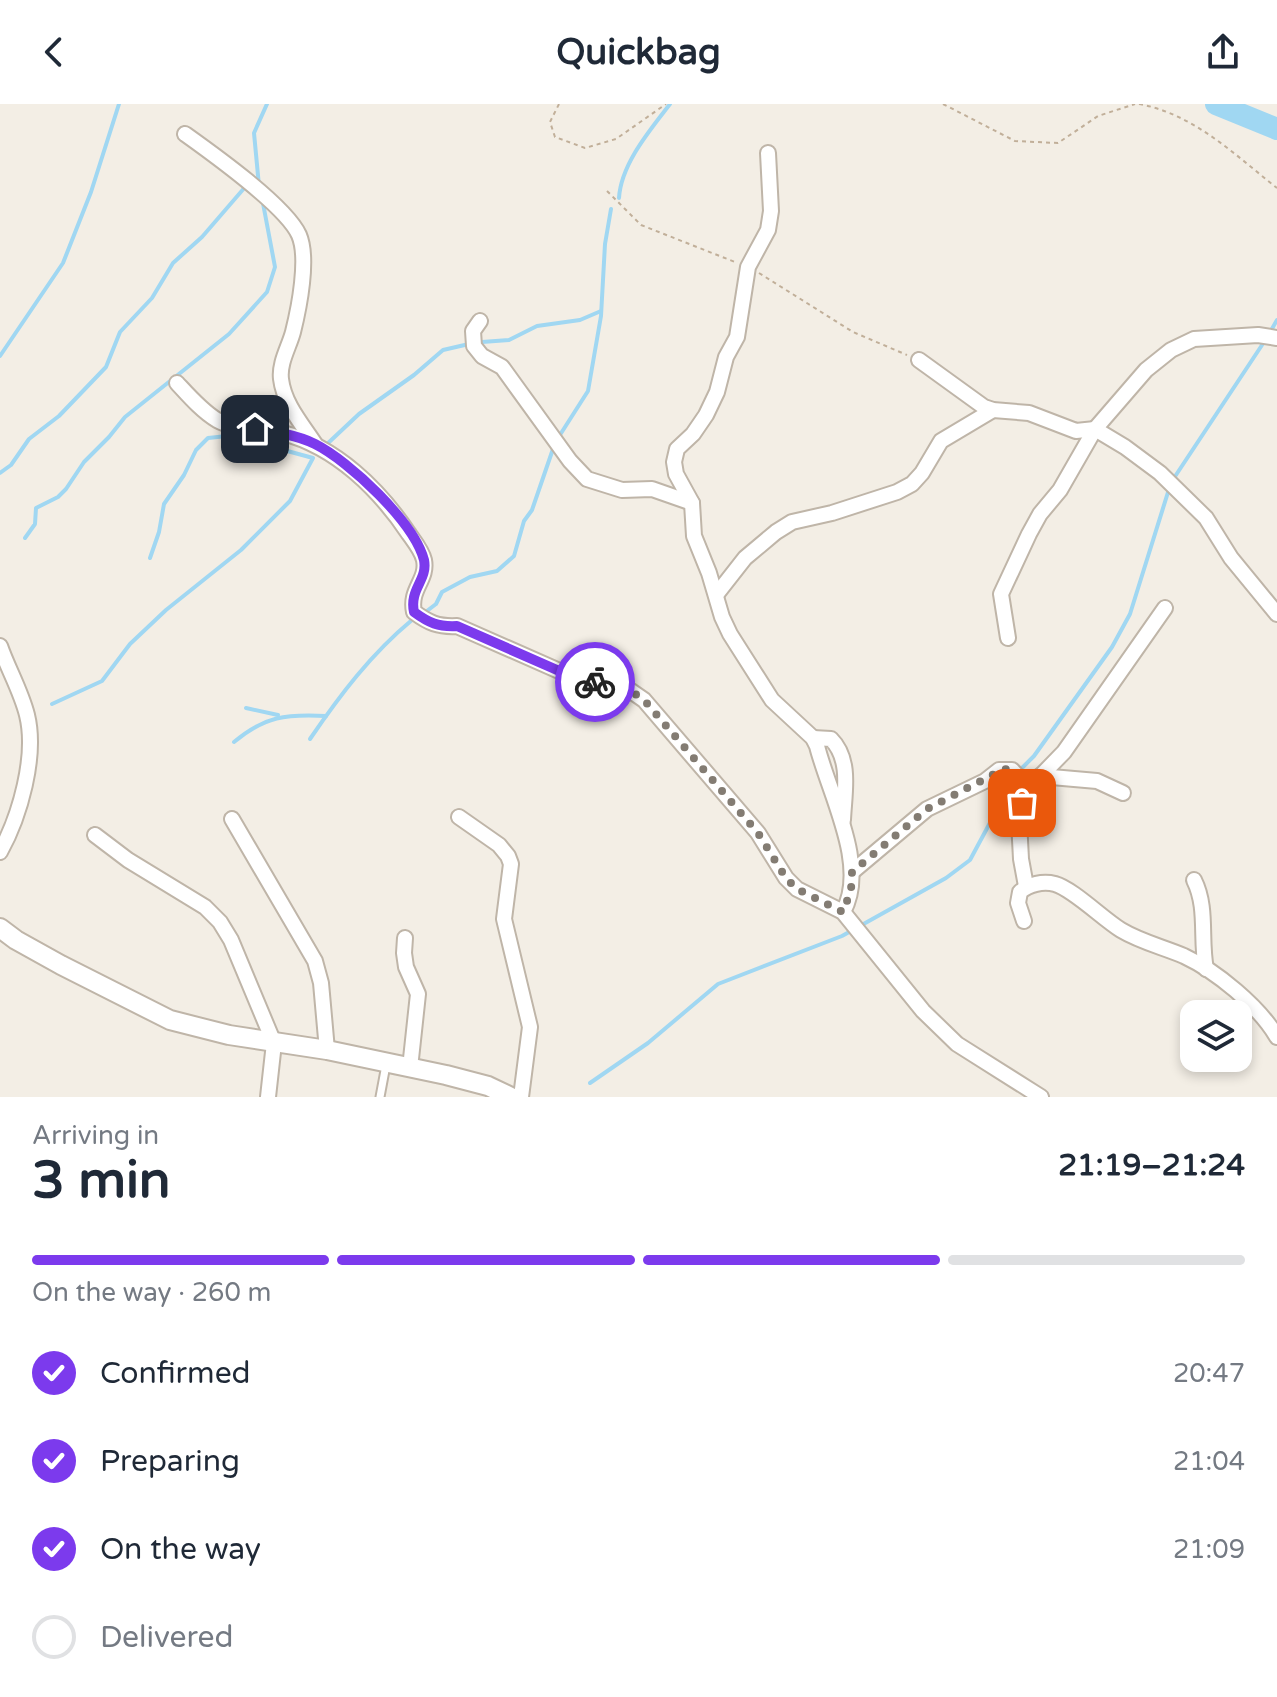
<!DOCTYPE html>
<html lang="en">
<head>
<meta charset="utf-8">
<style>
  :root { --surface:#fff; --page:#f2f2f3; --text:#1f2937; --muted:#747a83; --line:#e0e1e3; --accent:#7c3aed }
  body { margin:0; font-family:"Varela Round",sans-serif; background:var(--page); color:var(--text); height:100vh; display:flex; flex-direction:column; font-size:30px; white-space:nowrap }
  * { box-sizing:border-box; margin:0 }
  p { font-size:26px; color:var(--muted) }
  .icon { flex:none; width:44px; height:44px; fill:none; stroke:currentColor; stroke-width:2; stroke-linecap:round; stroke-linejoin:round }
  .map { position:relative; height:993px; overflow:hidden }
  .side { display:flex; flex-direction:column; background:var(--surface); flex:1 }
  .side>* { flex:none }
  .controls { position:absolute; left:1180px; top:896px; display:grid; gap:16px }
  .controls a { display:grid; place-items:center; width:72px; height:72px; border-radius:16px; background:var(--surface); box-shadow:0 4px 12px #0003; font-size:40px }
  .pin { position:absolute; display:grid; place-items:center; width:68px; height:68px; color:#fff; margin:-34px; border-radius:16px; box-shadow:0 4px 12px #0006 }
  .courier { position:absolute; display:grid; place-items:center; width:80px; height:80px; margin:-40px; border:6px solid #7c3aed; border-radius:50%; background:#fff; color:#222; box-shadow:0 2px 10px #0007 }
  .summary em { font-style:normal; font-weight:700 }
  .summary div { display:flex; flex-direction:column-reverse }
  .summary { display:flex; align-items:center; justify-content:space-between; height:136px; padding:0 32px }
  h1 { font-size:52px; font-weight:700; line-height:60px }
  .bar { display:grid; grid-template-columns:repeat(4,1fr); gap:12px 8px; align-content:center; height:96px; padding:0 32px }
  .bar i { height:10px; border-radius:6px; background:var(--line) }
  .bar .current { background:var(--accent) }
  .bar p { grid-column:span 4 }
  ol { padding:0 32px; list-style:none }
  li { display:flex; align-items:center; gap:24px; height:88px }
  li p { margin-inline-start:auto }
  li .icon { padding:8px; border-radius:50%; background:var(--accent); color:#fff; stroke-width:4 }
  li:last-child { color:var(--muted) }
  li i { width:44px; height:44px; border:4px solid var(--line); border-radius:50% }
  header { display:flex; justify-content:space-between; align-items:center; height:104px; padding:0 32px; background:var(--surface); font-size:36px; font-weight:700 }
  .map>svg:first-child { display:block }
</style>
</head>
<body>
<header><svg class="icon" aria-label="back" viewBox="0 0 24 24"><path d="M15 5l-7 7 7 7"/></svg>Quickbag<svg class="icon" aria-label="share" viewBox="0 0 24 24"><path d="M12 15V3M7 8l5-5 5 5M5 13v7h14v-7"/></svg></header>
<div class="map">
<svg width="1277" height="993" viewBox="0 0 1277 993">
  <rect width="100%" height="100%" fill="#f3eee5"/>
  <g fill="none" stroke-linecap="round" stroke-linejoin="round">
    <g stroke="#a0d7f2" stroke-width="4">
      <polyline points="259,82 254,29 267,0"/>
      <path d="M 619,94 C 621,60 650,26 670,0"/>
      <polyline points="1269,230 1277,216"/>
      <polyline points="482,238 509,236 537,222 580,216 601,207"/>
      <polyline points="0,252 63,159 91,88 119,0"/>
      <polyline points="558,334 588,287 601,212 605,140 611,105"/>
      <polyline points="326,341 359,310 414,271 443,246 469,240"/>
      <polyline points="0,369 11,361 29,335 59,312 106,263 120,228 152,194 173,159 202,133 246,82"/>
      <polyline points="1172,377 1264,238"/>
      <polyline points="25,434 35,420 36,404 58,393 66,385 84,358 109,333 125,313 229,230 267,188 275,163 262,94"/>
      <polyline points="423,510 436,500 442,488 470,473 497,467 514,452 524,417 532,406 554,342"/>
      <polyline points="52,600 102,577 130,540 166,506 241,446 290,397 313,354 280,345 253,343 227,332 208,334 196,346 184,371 164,400 159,428 150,454"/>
      <polyline points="246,604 278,611"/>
      <path d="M 310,635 C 340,591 371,550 412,516"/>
      <path d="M 234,638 C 265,612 286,610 326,612"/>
      <polyline points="1019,667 1034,652 1112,543 1130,510 1169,385"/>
      <polyline points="590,979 648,939 718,880 842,832 946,774 970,756 1014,674"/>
    </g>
    <polyline stroke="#a0d7f2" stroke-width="22" points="1216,0 1277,25"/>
    <defs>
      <polyline id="service" points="380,993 386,961"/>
      <g id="minor">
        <path d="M 185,30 C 213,50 286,102 299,131 C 309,154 299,204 293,228 C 289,243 279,259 281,275 C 284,300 302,320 315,340"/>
        <path d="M 768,49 L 771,107 L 768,126 L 748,163 L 737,233 L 726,253 L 717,288 L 706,311 L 693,330 L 677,345 L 674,358 L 676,370 L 692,399 L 694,432 L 709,469 L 722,513 L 730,530 L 772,596 L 813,634 L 817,642 C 829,690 869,762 843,808"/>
        <polyline points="480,217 473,227 474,242 482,252 502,263 570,357 587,375 622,386 652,385 692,399"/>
        <polyline points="919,256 984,303 993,306 1029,309 1076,327 1095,325 1125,343 1160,369 1206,414 1231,454 1277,510"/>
        <path d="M 177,279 C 189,292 202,307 217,316 C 237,327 261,323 283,329 C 336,343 379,385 409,430 C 414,437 422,447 424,456 C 428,476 409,485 414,508 C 429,519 438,523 457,522 L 557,566 L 631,587 L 644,596 L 758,729 L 786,774 L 797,785 L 843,808 L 923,907 L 957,940 L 1041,993"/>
        <polyline points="716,491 745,454 776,428 792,418 832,409 897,388 912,380 922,369 941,337 993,306"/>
        <polyline points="1008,534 1001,490 1029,430 1040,410 1060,386 1095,325 1146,266 1171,246 1194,235 1258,231 1277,234"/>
        <path d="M 0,542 C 8,565 21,587 27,611 C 37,652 20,712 0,748"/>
        <path d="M 813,634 L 831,635 C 852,656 844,690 843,716"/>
        <polyline points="1040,672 1097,677 1123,689"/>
        <polyline points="459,713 499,741 508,752 511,760 504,815 530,923 521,993"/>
        <polyline points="232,715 315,857 321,879 327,946"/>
        <polyline points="95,731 128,756 205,803 220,818 231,836 274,939 268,993"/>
        <polyline points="852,768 927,705 985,677 999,666 1012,666 1029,684"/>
        <path d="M 1194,776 C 1208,804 1200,835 1206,865"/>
        <polyline points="1026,782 1021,755 1019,717 1022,699 1029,684 1064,648 1165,504"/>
        <path d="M 1024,817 L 1018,799 L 1020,788 C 1029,780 1043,777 1055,780 C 1073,785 1103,815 1121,826 C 1141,838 1163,843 1184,852 C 1216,867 1259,902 1277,933"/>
        <polyline points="405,834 404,849 406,863 418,890 410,964"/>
      </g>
      <polyline id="tertiary" points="0,824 16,836 61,861 170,916 229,931 327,946 446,971 488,982 511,993"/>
    </defs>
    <use href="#service" stroke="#bfb5a8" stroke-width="11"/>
    <use href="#minor" stroke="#bfb5a8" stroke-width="18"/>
    <use href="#tertiary" stroke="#bfb5a8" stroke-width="22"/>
    <g stroke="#c1af99" stroke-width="2" stroke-dasharray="4 4" stroke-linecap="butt">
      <polyline points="559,0 550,18 555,33 585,44 616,35 666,0"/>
      <polyline points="943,0 1015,37 1058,39 1098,12 1135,0"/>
      <path d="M 1139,0 C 1194,10 1235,51 1277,84"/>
      <polyline points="607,87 641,121 735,158"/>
      <polyline points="759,169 853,228 907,251"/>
    </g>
    <use href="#service" stroke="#fff" stroke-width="7"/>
    <use href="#minor" stroke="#fff" stroke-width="14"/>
    <use href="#tertiary" stroke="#fff" stroke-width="18"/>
  </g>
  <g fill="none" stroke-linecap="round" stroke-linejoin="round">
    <polyline stroke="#837c73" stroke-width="8" stroke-dasharray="0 14.4" points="595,578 631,587 644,596 758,729 786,774 797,785 843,808 851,786 852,768 927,705 1004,665 1012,666 1029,684 1022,699"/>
    <path stroke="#7c3aed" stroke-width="10" d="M 255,325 C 276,328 297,331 315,340 C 349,357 414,418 424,456 C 428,476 409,485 414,508 C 429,519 438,523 457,522 L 557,566 L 595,578"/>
  </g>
</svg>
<div class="controls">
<a><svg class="icon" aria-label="layers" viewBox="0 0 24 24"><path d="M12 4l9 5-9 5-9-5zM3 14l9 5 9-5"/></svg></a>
</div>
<div class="pin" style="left:1022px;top:699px;background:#ea580c"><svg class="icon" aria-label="bag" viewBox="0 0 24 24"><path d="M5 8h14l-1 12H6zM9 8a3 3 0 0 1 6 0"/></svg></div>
<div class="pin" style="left:255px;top:325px;background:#1f2937"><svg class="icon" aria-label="home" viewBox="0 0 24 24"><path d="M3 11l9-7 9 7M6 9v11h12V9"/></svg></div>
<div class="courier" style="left:595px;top:578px"><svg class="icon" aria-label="bike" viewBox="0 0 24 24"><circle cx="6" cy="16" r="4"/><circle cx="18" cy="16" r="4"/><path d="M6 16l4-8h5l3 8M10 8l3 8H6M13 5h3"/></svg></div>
</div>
<section class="side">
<div class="summary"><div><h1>3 min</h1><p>Arriving in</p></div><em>21:19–21:24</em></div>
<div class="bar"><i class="current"></i><i class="current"></i><i class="current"></i><i></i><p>On the way · 260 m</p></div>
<ol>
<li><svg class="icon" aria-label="check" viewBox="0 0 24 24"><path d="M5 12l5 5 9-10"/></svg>Confirmed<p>20:47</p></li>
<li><svg class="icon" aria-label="check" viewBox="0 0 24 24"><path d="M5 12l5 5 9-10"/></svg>Preparing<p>21:04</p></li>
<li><svg class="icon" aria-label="check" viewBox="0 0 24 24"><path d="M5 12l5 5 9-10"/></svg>On the way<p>21:09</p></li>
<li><i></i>Delivered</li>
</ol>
</section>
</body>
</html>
